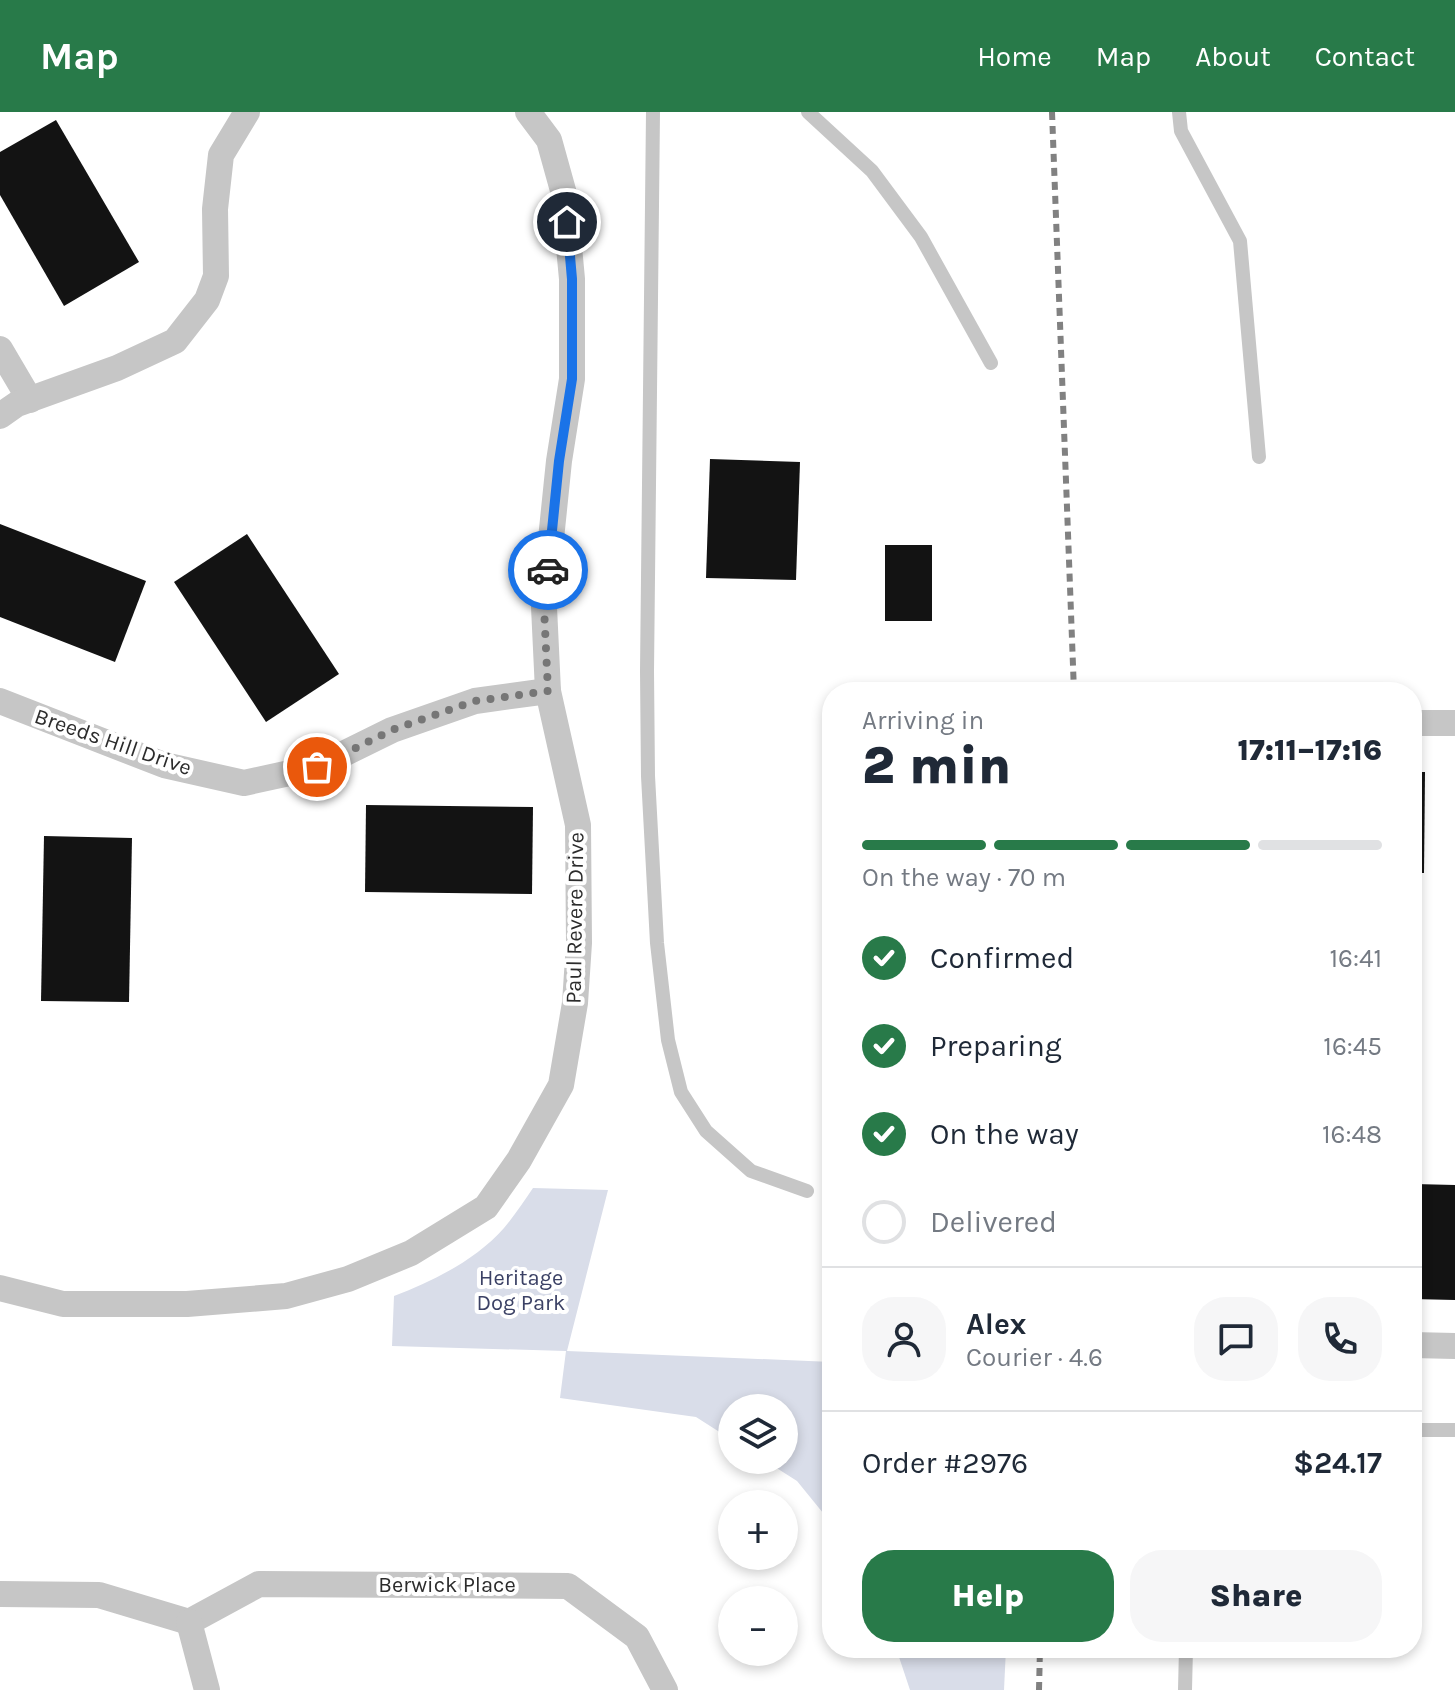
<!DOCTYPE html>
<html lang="en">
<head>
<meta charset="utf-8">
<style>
  :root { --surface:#fff; --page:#f6f6f7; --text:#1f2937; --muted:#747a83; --line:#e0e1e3; --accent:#287a49 }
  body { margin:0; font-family:Karla,sans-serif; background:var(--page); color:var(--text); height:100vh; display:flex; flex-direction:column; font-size:30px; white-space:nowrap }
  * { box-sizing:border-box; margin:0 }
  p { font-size:26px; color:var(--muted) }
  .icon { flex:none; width:44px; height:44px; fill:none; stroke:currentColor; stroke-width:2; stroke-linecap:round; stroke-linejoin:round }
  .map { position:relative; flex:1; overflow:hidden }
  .panel { position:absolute; left:822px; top:570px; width:600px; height:976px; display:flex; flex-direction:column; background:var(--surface); border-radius:32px; box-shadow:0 4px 12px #0003 }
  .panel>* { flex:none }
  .controls { position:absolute; left:718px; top:1282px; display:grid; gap:16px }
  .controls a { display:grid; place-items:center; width:80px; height:80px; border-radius:50%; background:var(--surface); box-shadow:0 4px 12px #0003; font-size:40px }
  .pin { position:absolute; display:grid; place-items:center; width:68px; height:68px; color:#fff; margin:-34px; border:4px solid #fff; border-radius:50%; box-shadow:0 2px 8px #0007 }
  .courier { position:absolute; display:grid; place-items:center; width:80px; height:80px; margin:-40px; border:6px solid #1a73e8; border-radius:50%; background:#fff; color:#222; box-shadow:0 2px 10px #0007 }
  .overview em { font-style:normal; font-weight:800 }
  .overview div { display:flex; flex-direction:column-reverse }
  .overview { display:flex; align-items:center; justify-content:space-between; height:136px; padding:0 40px }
  h1 { font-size:52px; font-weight:800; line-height:60px }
  .bar { display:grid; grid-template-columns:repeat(4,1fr); gap:12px 8px; align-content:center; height:96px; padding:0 40px }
  .bar i { height:10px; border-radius:6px; background:var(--line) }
  .bar .active { background:var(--accent) }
  .bar p { grid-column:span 4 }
  .line { display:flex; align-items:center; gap:20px; padding:0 40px; border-top:2px solid var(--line) }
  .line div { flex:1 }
  .round { display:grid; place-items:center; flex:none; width:84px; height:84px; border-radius:32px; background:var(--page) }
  ol { padding:0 40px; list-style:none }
  li { display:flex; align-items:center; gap:24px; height:88px }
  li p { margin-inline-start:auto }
  li .icon { padding:8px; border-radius:50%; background:var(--accent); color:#fff; stroke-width:4 }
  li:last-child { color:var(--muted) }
  li i { width:44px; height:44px; border:4px solid var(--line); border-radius:50% }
  .cta { display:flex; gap:16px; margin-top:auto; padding:16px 40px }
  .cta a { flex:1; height:92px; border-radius:32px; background:var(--accent); color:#fff; font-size:32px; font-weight:800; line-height:92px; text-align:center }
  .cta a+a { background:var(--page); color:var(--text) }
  header { display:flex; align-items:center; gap:48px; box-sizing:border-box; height:112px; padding:0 40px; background:var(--accent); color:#fff }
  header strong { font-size:38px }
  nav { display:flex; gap:44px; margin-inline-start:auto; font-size:28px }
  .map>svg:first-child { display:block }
</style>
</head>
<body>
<header>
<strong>Map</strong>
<nav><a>Home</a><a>Map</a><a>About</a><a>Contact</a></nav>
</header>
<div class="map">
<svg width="1455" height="1578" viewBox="0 0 1455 1578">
  <rect width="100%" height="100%" fill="#fff"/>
  <g fill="#d9dde9">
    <path d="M 533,1076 L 608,1078 L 567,1239 L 832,1250 L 832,1412 L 797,1369 L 764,1348 L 784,1348 L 784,1296 L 732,1296 L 732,1328 L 696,1305 L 560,1286 L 566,1239 L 392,1234 L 394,1184 C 433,1169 476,1148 504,1116 C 515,1103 524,1089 533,1076 Z"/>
    <polygon points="896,1536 1006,1536 1004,1578 910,1578"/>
  </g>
  <g fill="#131313">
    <polygon points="56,8 139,150 64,194 0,83 0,40"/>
    <polygon points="710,347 800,350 796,468 706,466"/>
    <polygon points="0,412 146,469 115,550 0,505"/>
    <polygon points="247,422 339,562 266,610 174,470"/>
    <rect x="885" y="433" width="47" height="76"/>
    <polygon points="1412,660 1425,660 1424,761 1412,761"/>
    <polygon points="366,693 533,695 532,782 365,780"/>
    <polygon points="44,724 132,726 129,890 41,889"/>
    <polygon points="1414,1072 1455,1073 1455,1188 1412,1187"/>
  </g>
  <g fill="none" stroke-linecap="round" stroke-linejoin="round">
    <g stroke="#c6c6c6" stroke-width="14">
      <polyline points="653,0 647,559 648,664 657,831 668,928 681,980 706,1019 751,1059 807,1079"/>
      <polyline points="808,0 872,59 921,125 991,251"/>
      <polyline points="1179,0 1181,19 1240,129 1259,345"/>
      <polyline points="1412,1318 1455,1318"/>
      <polyline points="1185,1578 1186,1536"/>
    </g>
    <g stroke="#c6c6c6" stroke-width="26">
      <polyline points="0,237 30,288"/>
      <polyline points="0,304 17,292 117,256 175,229 207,188 216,164 215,97 221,43 247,0"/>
      <polyline points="0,589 164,653 244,671 317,655 392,618 475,589 548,579"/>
      <polyline points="1412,611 1455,611"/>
      <polyline points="0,1176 63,1192 187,1192 286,1184 348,1167 411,1141 486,1095 519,1048 561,973 575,891 579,831 578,713 548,579 544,495 559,349 572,267 572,167 564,82 549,28 528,0"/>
      <polyline points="1412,1233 1455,1234"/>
      <polyline points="0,1482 99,1483 189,1510"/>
      <polyline points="189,1510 259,1472 568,1474 637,1525 665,1578"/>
      <polyline points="189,1510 207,1578"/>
    </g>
    <g stroke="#818181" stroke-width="6" stroke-dasharray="8 6" stroke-linecap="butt">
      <polyline points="1052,0 1074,580"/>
      <polyline points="1039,1578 1040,1536"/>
    </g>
  </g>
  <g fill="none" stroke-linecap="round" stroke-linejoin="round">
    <polyline stroke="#767676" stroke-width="8" stroke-dasharray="0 14.4" points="317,655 392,618 475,589 548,579 544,495 548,458"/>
    <polyline stroke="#1a73e8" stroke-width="10" points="548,458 559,349 572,267 572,167 567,110"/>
  </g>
  <g text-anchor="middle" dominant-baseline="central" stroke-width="8" stroke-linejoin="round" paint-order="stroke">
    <g font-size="22" fill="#2c2c2c" stroke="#fff">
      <text transform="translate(113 630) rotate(19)">Breeds Hill Drive</text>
      <text transform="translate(575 806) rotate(-89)">Paul Revere Drive</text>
      <text x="447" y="1473">Berwick Place</text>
    </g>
    <g font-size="22" fill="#3b4165" stroke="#fff">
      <text x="521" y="1166">Heritage<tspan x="521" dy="25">Dog Park</tspan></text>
    </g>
  </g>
</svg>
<div class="controls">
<a><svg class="icon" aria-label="layers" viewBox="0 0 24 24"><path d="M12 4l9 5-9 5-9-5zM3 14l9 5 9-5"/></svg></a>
<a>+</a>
<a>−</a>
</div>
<div class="pin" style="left:317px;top:655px;background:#ea580c"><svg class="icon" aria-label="bag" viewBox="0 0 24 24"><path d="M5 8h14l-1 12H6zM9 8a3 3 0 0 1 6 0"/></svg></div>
<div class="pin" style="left:567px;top:110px;background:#1f2937"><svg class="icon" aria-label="home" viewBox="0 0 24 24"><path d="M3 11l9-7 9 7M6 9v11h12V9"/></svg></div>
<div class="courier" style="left:548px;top:458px"><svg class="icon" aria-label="car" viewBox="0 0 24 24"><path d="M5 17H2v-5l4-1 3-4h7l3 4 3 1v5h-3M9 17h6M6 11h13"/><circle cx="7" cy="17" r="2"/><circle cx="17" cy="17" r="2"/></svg></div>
<section class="panel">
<div class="overview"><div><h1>2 min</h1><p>Arriving in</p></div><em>17:11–17:16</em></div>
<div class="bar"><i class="active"></i><i class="active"></i><i class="active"></i><i></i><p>On the way · 70 m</p></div>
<ol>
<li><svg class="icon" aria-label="check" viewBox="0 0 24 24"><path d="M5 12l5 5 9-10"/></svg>Confirmed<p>16:41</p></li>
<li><svg class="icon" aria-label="check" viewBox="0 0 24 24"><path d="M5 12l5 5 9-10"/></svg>Preparing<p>16:45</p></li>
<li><svg class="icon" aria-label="check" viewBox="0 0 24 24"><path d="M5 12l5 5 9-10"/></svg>On the way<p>16:48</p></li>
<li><i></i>Delivered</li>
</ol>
<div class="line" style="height:144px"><a class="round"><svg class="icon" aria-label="person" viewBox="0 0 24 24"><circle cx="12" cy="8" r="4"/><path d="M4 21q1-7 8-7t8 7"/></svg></a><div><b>Alex</b><p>Courier · 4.6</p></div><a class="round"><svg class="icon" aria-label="chat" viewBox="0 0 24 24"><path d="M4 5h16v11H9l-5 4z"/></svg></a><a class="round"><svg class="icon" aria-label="phone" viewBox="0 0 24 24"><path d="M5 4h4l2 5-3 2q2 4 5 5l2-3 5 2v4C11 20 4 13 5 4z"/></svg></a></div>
<div class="line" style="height:104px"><div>Order #2976</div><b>$24.17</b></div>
<div class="cta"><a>Help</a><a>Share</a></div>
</section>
</div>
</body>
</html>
